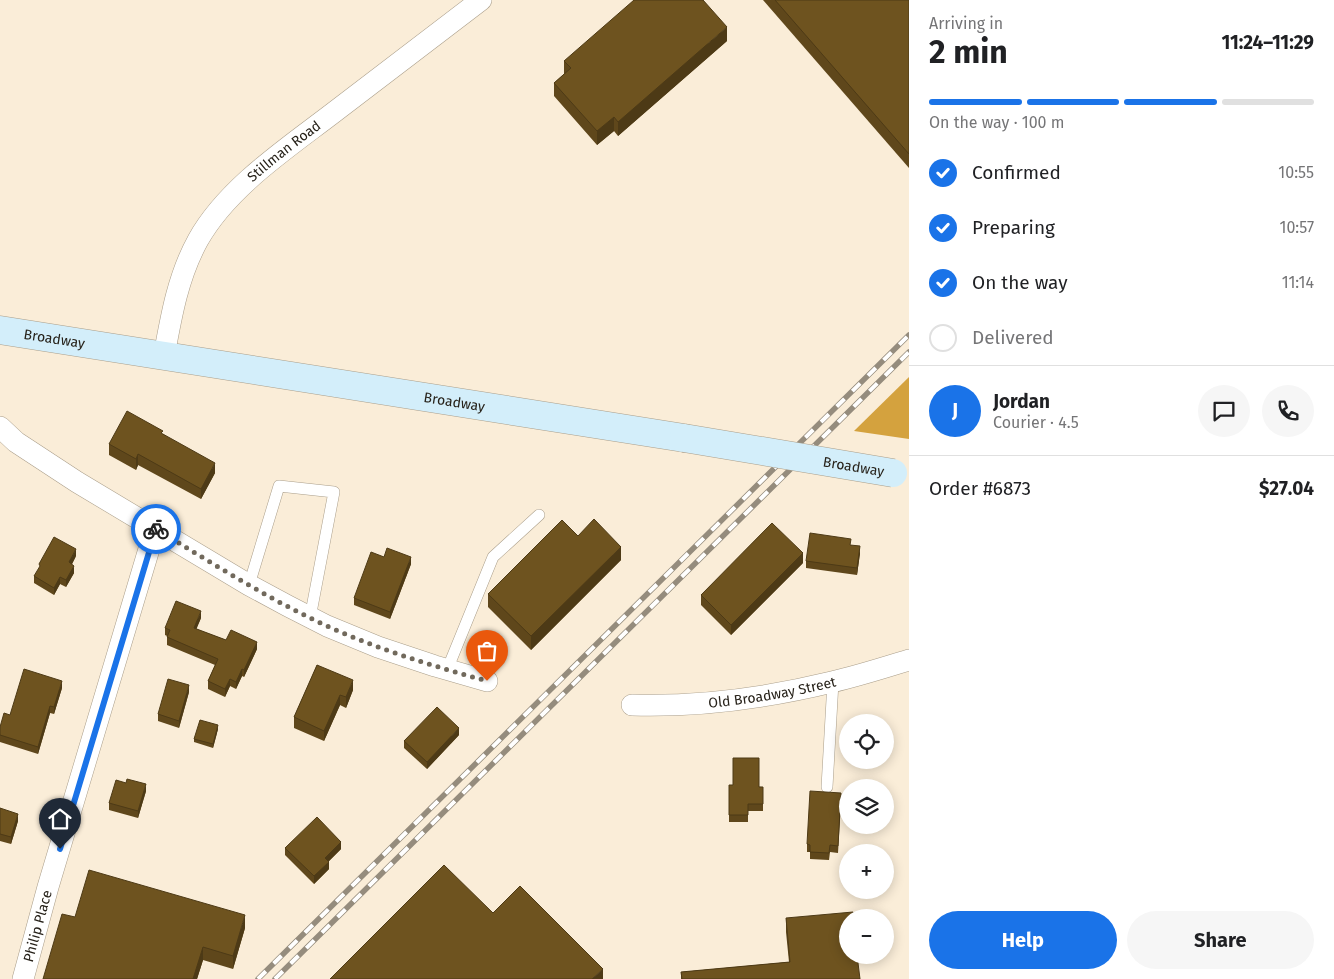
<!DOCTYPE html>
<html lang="en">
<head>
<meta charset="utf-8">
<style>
  :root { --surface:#fff; --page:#f6f6f6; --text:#202124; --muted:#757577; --line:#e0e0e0; --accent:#1a73e8 }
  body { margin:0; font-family:"Fira Sans",sans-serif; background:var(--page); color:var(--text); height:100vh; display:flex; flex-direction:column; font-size:19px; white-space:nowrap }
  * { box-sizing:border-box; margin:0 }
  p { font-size:16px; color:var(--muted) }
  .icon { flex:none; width:28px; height:28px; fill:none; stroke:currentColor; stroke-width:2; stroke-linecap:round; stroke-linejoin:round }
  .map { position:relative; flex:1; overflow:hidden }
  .panel { display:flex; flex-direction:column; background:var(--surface); width:425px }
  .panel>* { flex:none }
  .tools { position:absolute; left:839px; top:714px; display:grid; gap:10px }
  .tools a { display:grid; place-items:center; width:55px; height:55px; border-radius:50%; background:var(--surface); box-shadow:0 2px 12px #0003; font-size:25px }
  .pin { position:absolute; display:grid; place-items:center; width:42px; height:42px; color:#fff; margin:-51px -21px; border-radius:50% 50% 50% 0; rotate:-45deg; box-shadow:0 0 5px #0007 }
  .pin .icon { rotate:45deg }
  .courier { position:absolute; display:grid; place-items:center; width:50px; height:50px; margin:-25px; border:4px solid #1a73e8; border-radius:50%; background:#fff; color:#222; box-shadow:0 1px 6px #0007 }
  .summary em { font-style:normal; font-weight:700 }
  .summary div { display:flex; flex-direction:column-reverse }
  .summary { display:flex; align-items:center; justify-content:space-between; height:85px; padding:0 20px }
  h1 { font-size:32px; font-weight:700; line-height:38px }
  .bar { display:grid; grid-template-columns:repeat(4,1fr); gap:8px 5px; align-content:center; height:60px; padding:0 20px }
  .bar i { height:6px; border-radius:4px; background:var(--line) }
  .bar .current { background:var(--accent) }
  .bar p { grid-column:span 4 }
  .line { display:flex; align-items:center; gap:12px; padding:0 20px; border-top:1px solid var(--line) }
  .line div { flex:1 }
  .round { display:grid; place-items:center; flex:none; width:52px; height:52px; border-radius:26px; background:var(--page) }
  ol { padding:0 20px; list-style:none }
  li { display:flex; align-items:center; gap:15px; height:55px }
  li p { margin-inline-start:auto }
  li .icon { padding:5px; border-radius:50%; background:var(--accent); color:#fff; stroke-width:4 }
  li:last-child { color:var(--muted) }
  li i { width:28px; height:28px; border:2px solid var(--line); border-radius:50% }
  .cta { display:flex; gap:10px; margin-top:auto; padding:10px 20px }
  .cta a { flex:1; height:58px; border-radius:30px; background:var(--accent); color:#fff; font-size:20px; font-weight:700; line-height:58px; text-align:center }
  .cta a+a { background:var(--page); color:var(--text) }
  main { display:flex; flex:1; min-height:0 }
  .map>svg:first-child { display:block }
</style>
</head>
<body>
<main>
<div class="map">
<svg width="909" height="979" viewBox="0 0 909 979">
  <rect width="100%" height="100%" fill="#faedd8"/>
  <polygon fill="#d4a23e" points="909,377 909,439 854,431"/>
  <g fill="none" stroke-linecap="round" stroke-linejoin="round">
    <defs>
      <g id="service">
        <polyline points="249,585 279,486 334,492 310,618"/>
        <polyline points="447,670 493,557 539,515"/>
        <polyline points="827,787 833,682"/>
      </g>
      <g id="minor">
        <path id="s1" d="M 164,356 C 171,317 178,276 198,240 C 227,188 286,149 333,113 C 382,76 431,38 481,0"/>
        <polyline points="0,427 16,442 77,482 249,585 288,606 327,626 378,647 435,666 487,681"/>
        <path id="s2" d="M 632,705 C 699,707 766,698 832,682 C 858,676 883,668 909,660"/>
        <path id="s3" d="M 23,979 L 48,887 L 155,529"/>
      </g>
      <g id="secondary">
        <path id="s4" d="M 0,330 L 684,438"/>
      </g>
    </defs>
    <use href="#service" stroke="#aa9e8a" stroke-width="12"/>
    <use href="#minor" stroke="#aa9e8a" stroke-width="22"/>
    <use href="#secondary" stroke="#aa9e8a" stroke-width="29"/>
    <use href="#service" stroke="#fff" stroke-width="11"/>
    <use href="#minor" stroke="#fff" stroke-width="21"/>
    <use href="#secondary" stroke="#d3eefa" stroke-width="28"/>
    <defs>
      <g id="rail">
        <polyline points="258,979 909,335"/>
        <polyline points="275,979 909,352"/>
      </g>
    </defs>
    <use href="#rail" stroke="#958c7d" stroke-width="5.5"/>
    <use href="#rail" stroke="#fff" stroke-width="4" stroke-dasharray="11" stroke-linecap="butt"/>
    <defs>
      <g id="secondary-bridge">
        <path id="s5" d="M 684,438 L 893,473"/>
      </g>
    </defs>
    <use href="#secondary-bridge" stroke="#aa9e8a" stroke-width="29" stroke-linecap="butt"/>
    <use href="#secondary-bridge" stroke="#d3eefa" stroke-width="28"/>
  </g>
  <g fill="#5f471b">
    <polygon points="763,0 909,0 909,168"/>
    <polygon points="727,41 618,136 614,131 597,145 554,96 554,83 564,74 564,61"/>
    <polygon points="163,434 215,473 201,499 138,465 136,470 109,455 109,444"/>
    <polygon points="578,536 621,560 531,650 488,607 488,594"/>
    <polygon points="851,545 860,553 857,575 806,568 806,561"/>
    <polygon points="76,556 72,564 74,573 66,587 60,584 54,595 34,583 34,576"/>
    <polygon points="384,557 411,564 390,619 354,605 354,598"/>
    <polygon points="803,563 731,635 701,605 701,595"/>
    <polygon points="201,618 196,629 226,640 257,649 244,677 242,676 236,689 230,686 225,697 208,689 208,681 215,665 167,645 167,636 165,635 165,628"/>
    <polygon points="317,665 353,690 346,708 340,705 324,741 294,728 294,717"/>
    <polygon points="62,688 54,714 50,713 38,754 0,742 0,727 10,715"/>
    <polygon points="189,692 179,728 158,721 158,714"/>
    <polygon points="218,729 213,748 194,742 194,739"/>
    <polygon points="459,735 427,769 404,748 404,741"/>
    <polygon points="126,783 146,791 138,818 109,810 109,803"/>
    <polygon points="729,785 763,787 763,811 748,811 748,822 729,822"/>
    <polygon points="841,800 838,853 830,852 829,860 810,859 810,852 807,852 807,844"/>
    <polygon points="0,808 18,821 11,844 0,841"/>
    <polygon points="285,848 341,849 329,861 329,869 314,884 285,855"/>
    <polygon points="786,918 860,979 681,979 681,972 789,962 786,932"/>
    <polygon points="245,928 233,969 203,960 197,979 43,979"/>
  </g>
  <g fill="#4d3a16">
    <polygon points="727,27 727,41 618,136 618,122"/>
    <polygon points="614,117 614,131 597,145 597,131"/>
    <polygon points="138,454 138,465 136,470 136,459"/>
    <polygon points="215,463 215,473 201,499 201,489"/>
    <polygon points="860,546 860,553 857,575 857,568"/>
    <polygon points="621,547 621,560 531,650 531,636"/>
    <polygon points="76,549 76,556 69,570 69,562"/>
    <polygon points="803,553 803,563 731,635 731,625"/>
    <polygon points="411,557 411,564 390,619 390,612"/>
    <polygon points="74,566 74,573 66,587 66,580"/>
    <polygon points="60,577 60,584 54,595 54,588"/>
    <polygon points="201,611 201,618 194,635 194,628"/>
    <polygon points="257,642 257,649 244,677 244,670"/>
    <polygon points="242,669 242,676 236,689 236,682"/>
    <polygon points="230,679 230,686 225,697 225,689"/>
    <polygon points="353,680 353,690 346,708 346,697"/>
    <polygon points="62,681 62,688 54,714 54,707"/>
    <polygon points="189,685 189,692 179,728 179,721"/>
    <polygon points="340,695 340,705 324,741 324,731"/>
    <polygon points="50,706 50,713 38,754 38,747"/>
    <polygon points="218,725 218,729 213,748 213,744"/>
    <polygon points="459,728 459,735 427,769 427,762"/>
    <polygon points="146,784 146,791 138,818 138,811"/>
    <polygon points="18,814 18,821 11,844 11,837"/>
    <polygon points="341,842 341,849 325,865 325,858"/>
    <polygon points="329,862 329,869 314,884 314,876"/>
    <polygon points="245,915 245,928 233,969 233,956"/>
    <polygon points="203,947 203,960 197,979 193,979"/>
    <polygon points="603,969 603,979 592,979"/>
  </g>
  <g fill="#6e531f" stroke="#4d3a16">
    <polygon points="634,0 703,0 727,27 618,122 614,117 597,131 554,83 571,68 564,61"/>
    <polygon points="775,0 909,0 909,154"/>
    <polygon points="127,411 163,431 161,433 215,463 201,489 138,454 136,459 109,444"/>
    <polygon points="594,519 621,547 531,636 488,594 562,520 578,536"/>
    <polygon points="772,523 803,553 731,625 701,595"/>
    <polygon points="810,533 851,539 850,545 860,546 857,568 806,561"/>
    <polygon points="54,537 76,549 69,562 74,566 66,580 60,577 54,588 34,576 40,566 39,564"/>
    <polygon points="387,548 411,557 390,612 354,598 371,552 384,557"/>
    <polygon points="176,601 201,611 194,628 226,640 231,630 257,642 244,670 242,669 236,682 230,679 225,689 208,681 218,659 167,637 170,630 165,628"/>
    <polygon points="317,665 353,680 346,697 340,695 324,731 294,717"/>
    <polygon points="24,669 62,681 54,707 50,706 38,747 0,735 0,727 4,713 10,715"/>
    <polygon points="168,679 189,685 179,721 158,714"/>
    <polygon points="437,707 459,728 427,762 404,741"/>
    <polygon points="200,720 218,725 213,744 194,739"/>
    <polygon points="733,758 759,758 759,787 763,787 763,804 748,804 748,815 729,815 729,785 733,785"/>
    <polygon points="127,779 146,784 138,811 109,803 116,780 126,783"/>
    <polygon points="810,791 841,793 838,846 830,845 829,853 810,852 810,845 807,844"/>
    <polygon points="0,808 18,814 11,837 0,834"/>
    <polygon points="317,817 341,842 325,858 329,862 314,876 285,848"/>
    <polygon points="444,865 493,913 520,886 603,969 592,979 330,979"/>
    <polygon points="89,870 245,915 233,956 203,947 193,979 43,979 62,914 75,917"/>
    <polygon points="853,912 854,918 848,918 848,955 857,955 860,979 682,979 681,972 790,962 786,918"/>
  </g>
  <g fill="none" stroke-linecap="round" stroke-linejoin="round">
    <path stroke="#71695c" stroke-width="5" stroke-dasharray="0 9" d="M 156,529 C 212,563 268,599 329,627 C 380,650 433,666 487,681"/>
    <polyline stroke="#1a73e8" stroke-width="6" points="60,849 156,529"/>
  </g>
  <g text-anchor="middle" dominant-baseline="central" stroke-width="5" stroke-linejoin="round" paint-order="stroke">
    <g font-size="14" fill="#27221a" stroke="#fff">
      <text stroke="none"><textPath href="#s1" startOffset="246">Stillman Road</textPath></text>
      <text stroke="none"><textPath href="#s4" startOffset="55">Broadway</textPath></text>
      <text stroke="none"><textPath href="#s4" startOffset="460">Broadway</textPath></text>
      <text stroke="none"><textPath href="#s5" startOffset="172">Broadway</textPath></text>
      <text stroke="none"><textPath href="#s2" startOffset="141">Old Broadway Street</textPath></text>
      <text stroke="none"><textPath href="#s3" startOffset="55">Philip Place</textPath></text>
    </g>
  </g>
</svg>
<div class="tools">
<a><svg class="icon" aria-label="locate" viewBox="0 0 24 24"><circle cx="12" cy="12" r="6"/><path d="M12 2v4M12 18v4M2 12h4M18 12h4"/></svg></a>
<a><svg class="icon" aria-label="layers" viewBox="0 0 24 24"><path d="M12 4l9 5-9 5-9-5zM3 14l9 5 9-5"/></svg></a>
<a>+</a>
<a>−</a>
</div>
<div class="pin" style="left:487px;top:681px;background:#ea580c"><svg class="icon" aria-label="bag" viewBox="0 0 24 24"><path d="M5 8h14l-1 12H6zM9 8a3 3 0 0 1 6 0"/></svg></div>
<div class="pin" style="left:60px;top:849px;background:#1f2937"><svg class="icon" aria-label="home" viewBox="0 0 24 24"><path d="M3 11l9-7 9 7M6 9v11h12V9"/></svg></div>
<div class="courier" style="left:156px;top:529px"><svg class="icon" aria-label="bike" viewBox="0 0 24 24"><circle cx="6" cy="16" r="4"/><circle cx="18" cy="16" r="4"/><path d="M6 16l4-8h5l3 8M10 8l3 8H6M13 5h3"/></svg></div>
</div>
<section class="panel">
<div class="summary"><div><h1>2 min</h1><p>Arriving in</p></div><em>11:24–11:29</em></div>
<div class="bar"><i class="current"></i><i class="current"></i><i class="current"></i><i></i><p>On the way · 100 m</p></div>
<ol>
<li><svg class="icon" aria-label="check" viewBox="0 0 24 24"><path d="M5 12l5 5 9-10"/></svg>Confirmed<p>10:55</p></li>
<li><svg class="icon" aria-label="check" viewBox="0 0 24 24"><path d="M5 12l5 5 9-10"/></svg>Preparing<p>10:57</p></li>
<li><svg class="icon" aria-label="check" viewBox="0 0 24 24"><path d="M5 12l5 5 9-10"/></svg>On the way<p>11:14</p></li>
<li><i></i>Delivered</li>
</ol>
<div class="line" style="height:90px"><b class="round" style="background:var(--accent);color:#fff">J</b><div><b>Jordan</b><p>Courier · 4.5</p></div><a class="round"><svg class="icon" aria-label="chat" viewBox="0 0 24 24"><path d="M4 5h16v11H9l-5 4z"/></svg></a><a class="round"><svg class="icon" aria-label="phone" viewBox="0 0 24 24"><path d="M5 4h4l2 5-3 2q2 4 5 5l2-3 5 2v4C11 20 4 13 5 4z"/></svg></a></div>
<div class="line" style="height:65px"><div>Order #6873</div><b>$27.04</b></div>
<div class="cta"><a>Help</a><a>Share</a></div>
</section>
</main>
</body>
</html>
